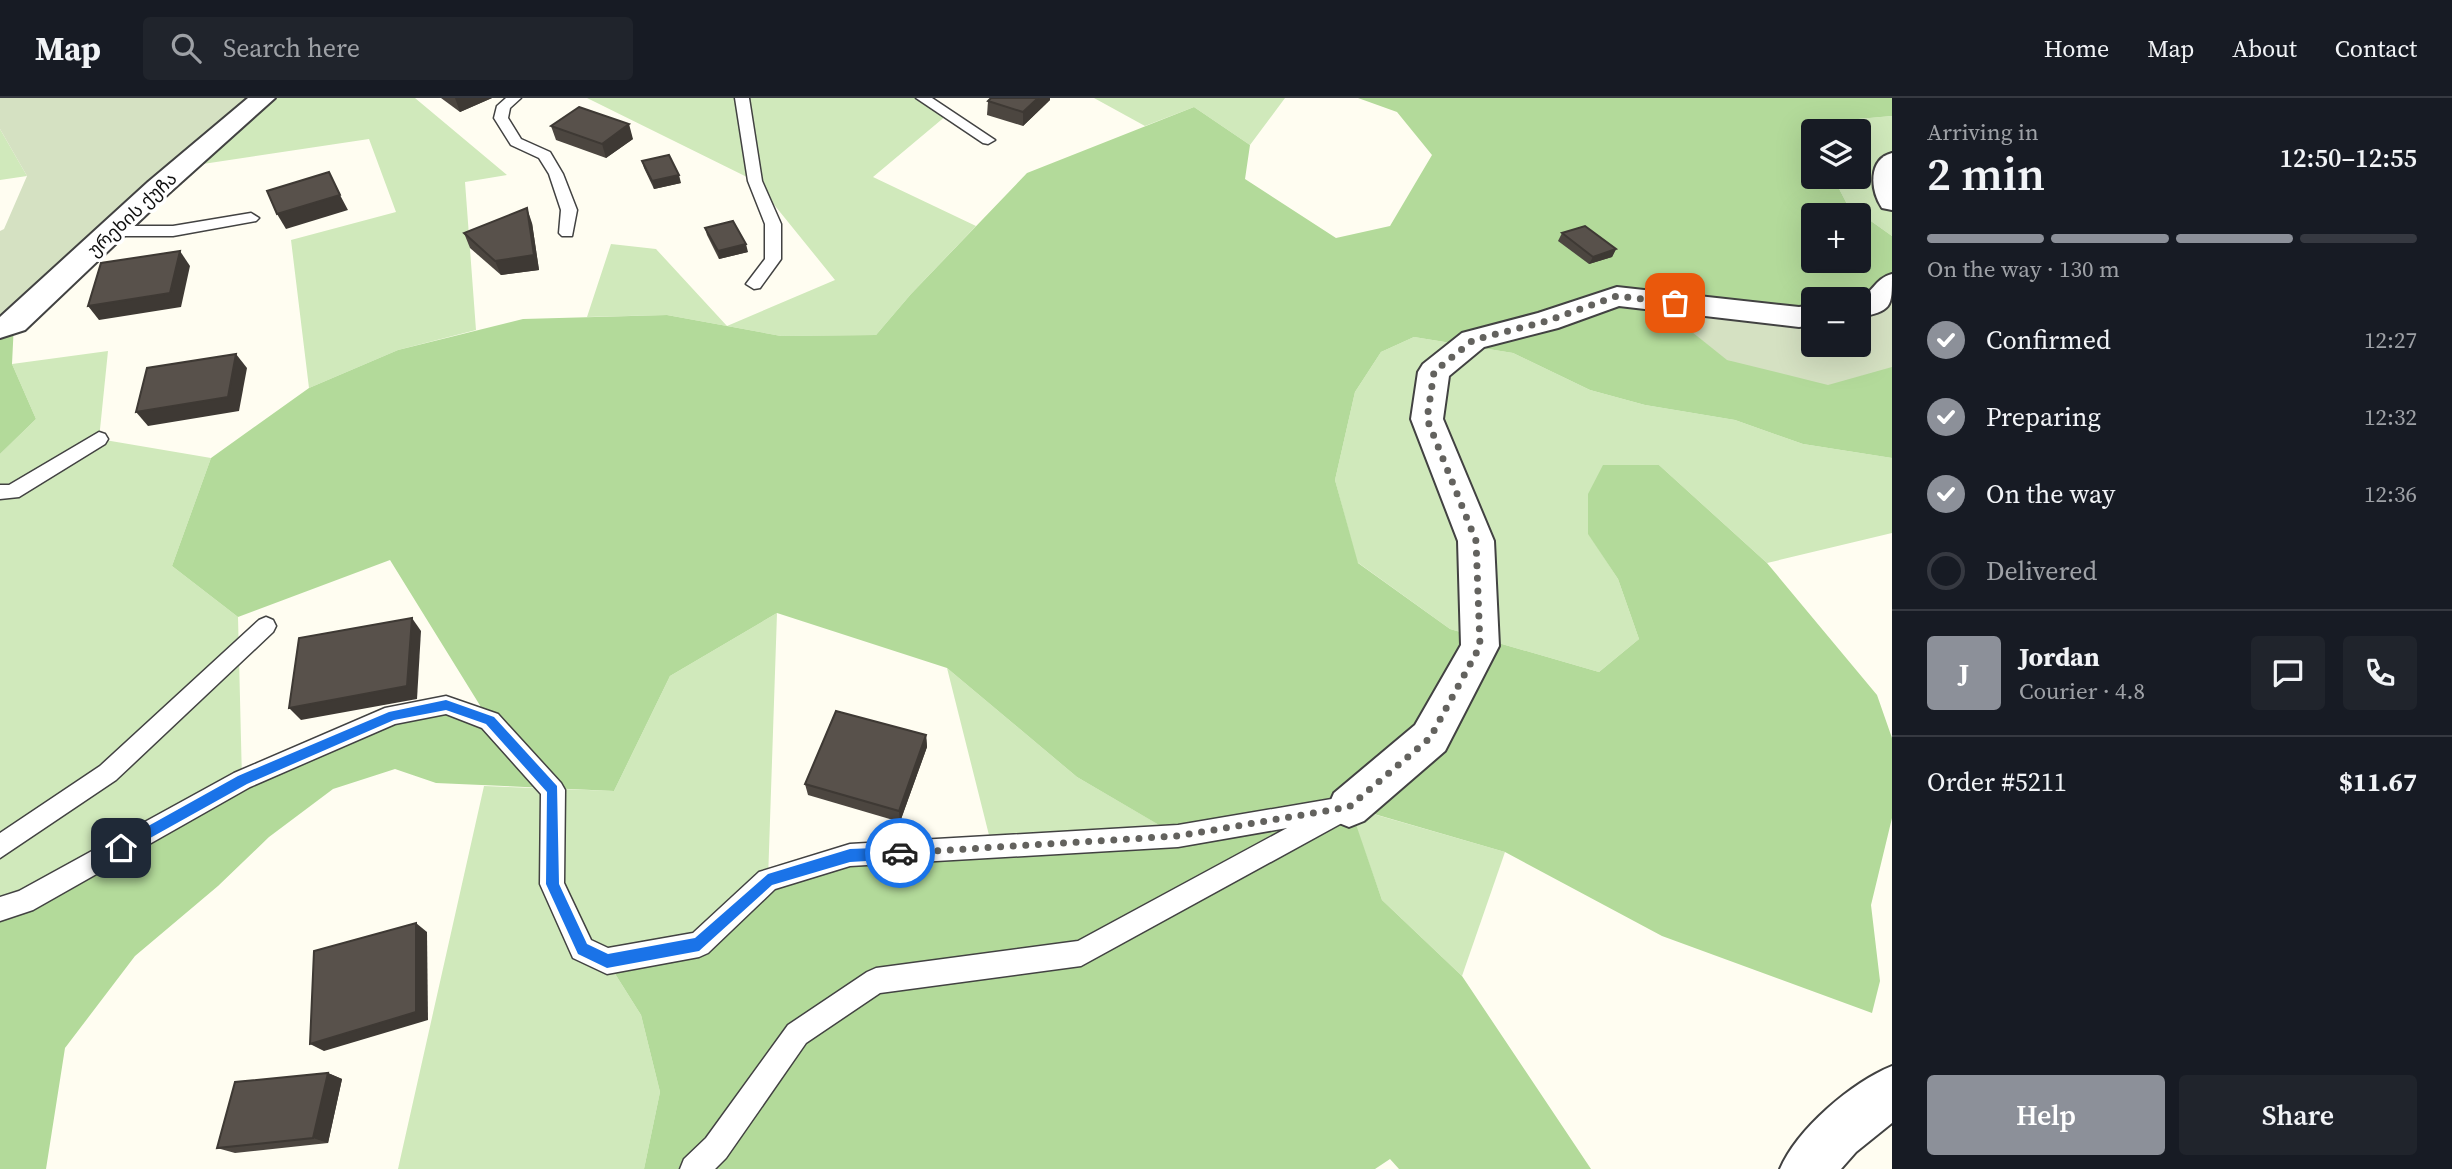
<!DOCTYPE html>
<html lang="en">
<head>
<meta charset="utf-8">
<style>
  :root { --surface:#171b24; --page:#20242c; --text:#f1f3f6; --muted:#9ea1a6; --line:#363941; --accent:#8c9099 }
  body { margin:0; font-family:"Source Serif 4","Noto Sans Georgian",serif; background:var(--page); color:var(--text); height:100vh; display:flex; flex-direction:column; font-size:26px; white-space:nowrap }
  * { box-sizing:border-box; margin:0 }
  p { font-size:23px; color:var(--muted) }
  .icon { flex:none; width:38px; height:38px; fill:none; stroke:currentColor; stroke-width:2; stroke-linecap:round; stroke-linejoin:round }
  .map { position:relative; flex:1; overflow:hidden }
  .details { display:flex; flex-direction:column; background:var(--surface); width:560px }
  .details>* { flex:none }
  .fabs { position:absolute; left:1801px; top:21px; display:grid; gap:14px }
  .fabs a { display:grid; place-items:center; width:70px; height:70px; border-radius:7px; background:var(--surface); box-shadow:0 7px 28px #0002; font-size:35px }
  .pin { position:absolute; display:grid; place-items:center; width:60px; height:60px; color:#fff; margin:-30px; border-radius:14px; box-shadow:0 4px 10px #0006 }
  .courier { position:absolute; display:grid; place-items:center; width:70px; height:70px; margin:-35px; border:5px solid #1a73e8; border-radius:50%; background:#fff; color:#222; box-shadow:0 2px 9px #0007 }
  .overview em { font-style:normal; font-weight:600 }
  .overview div { display:flex; flex-direction:column-reverse }
  .overview { display:flex; align-items:center; justify-content:space-between; height:119px; padding:0 35px }
  h1 { font-size:46px; font-weight:600; line-height:52px }
  .bar { display:grid; grid-template-columns:repeat(4,1fr); gap:10px 7px; align-content:center; height:84px; padding:0 35px }
  .bar i { height:9px; border-radius:5px; background:var(--line) }
  .bar .selected { background:var(--accent) }
  .bar p { grid-column:span 4 }
  .line { display:flex; align-items:center; gap:18px; padding:0 35px; border-top:2px solid var(--line) }
  .line div { flex:1 }
  .round { display:grid; place-items:center; flex:none; width:74px; height:74px; border-radius:7px; background:var(--page) }
  ol { padding:0 35px; list-style:none }
  li { display:flex; align-items:center; gap:21px; height:77px }
  li p { margin-inline-start:auto }
  li .icon { padding:7px; border-radius:50%; background:var(--accent); color:#fff; stroke-width:4 }
  li:last-child { color:var(--muted) }
  li i { width:38px; height:38px; border:4px solid var(--line); border-radius:50% }
  .cta { display:flex; gap:14px; margin-top:auto; padding:14px 35px }
  .cta a { flex:1; height:80px; border-radius:7px; background:var(--accent); color:#fff; font-size:28px; font-weight:600; line-height:80px; text-align:center }
  .cta a+a { background:var(--page); color:var(--text) }
  header { display:flex; align-items:center; gap:42px; box-sizing:border-box; height:98px; padding:0 35px; background:var(--surface); border-bottom:2px solid var(--line) }
  header strong { font-size:33px }
  nav { display:flex; gap:38px; margin-inline-start:auto; font-size:24px }
  .search { width:490px; height:63px; background:var(--page); display:flex; align-items:center; gap:18px; box-sizing:border-box; padding:0 24px; border-radius:7px; color:var(--muted); font-size:26px }
  main { display:flex; flex:1; min-height:0 }
  .map>svg:first-child { display:block }
</style>
</head>
<body>
<header>
<strong>Map</strong>
<div class="search"><svg class="icon" aria-label="search" viewBox="0 0 24 24"><circle cx="10" cy="10" r="6"/><path d="M15 15l6 6"/></svg>Search here</div>
<nav><a>Home</a><a>Map</a><a>About</a><a>Contact</a></nav>
</header>
<main>
<div class="map">
<svg width="1892" height="1071" viewBox="0 0 1892 1071">
  <rect width="100%" height="100%" fill="#fffdf1"/>
  <g fill="#d0e9bb">
    <polygon points="263,0 415,0 507,77 465,84 476,232 398,252 309,290 291,142 396,114 369,41 183,69"/>
    <polygon points="587,0 923,0 947,17 873,79 976,128 911,196 876,237 781,238 667,217 587,219 611,146 656,151 727,228 835,182 755,83"/>
    <polygon points="1094,0 1285,0 1250,47 1194,9 1145,28"/>
    <polygon points="1892,18 1892,138 1847,106 1833,79 1858,79 1858,33 1841,33 1847,22"/>
    <polygon points="0,31 27,78 0,82"/>
    <polygon points="1414,239 1513,255 1590,292 1645,307 1735,322 1803,346 1892,360 1892,435 1767,465 1659,367 1588,435 1618,481 1639,541 1599,574 1450,531 1357,464 1335,382 1355,294 1381,254"/>
    <polygon points="108,253 99,341 211,360 172,468 238,519 242,682 0,811 0,356 36,321 12,266"/>
    <polygon points="777,515 768,782 699,846 607,863 641,917 660,994 644,1071 398,1071 484,688 614,693 670,578"/>
    <polygon points="947,570 1077,679 1178,738 992,749"/>
    <polygon points="1349,709 1505,754 1462,878 1382,802"/>
  </g>
  <g fill="#b3da9a" fill-rule="evenodd">
    <path d="M 1358,0 L 1892,0 L 1892,18 L 1847,22 L 1841,33 L 1813,33 L 1813,79 L 1833,79 L 1847,106 L 1892,138 L 1892,185 L 1876,206 L 1858,201 L 1813,201 L 1813,217 L 1727,262 L 1892,268 L 1892,360 L 1803,346 L 1735,322 L 1645,307 L 1590,292 L 1513,255 L 1414,239 L 1381,254 L 1355,294 L 1335,382 L 1358,465 L 1450,531 L 1599,574 L 1639,541 L 1618,481 L 1588,436 L 1588,396 L 1603,367 L 1659,367 L 1767,465 L 1877,597 L 1892,640 L 1892,720 L 1871,807 L 1880,883 L 1872,915 L 1662,838 L 1505,754 L 1350,709 L 1382,802 L 1462,878 L 1591,1071 L 1399,1071 L 1390,1061 L 1375,1071 L 644,1071 L 660,994 L 641,917 L 607,863 L 699,846 L 768,782 L 850,757 L 1176,737 L 1077,679 L 947,570 L 777,515 L 670,578 L 614,693 L 436,685 L 395,671 L 333,691 L 269,739 L 218,788 L 135,858 L 65,950 L 46,1071 L 0,1071 L 0,811 L 242,682 L 446,607 L 489,622 L 390,462 L 238,519 L 172,468 L 211,360 L 309,290 L 398,252 L 523,221 L 667,217 L 781,238 L 876,237 L 911,196 L 1027,75 L 1194,9 L 1250,47 L 1245,81 L 1336,140 L 1390,128 L 1432,57 L 1397,14 ZM 1813,117 L 1858,117 L 1858,163 L 1813,163 Z"/>
    <polygon points="14,225 12,266 36,321 0,356 0,230"/>
  </g>
  <g fill="#d5e1c2">
    <polygon points="0,0 263,0 0,230 0,133 4,131 27,78 0,31"/>
    <polygon points="1892,185 1892,269 1828,287 1727,262 1652,202 1813,217 1813,247 1858,247 1859,210 1876,206"/>
  </g>
  <g fill="none" stroke-linecap="round" stroke-linejoin="round">
    <defs>
      <g id="service">
        <polygon points="506,0 521,0 510,10 508,20 521,41 550,54 563,76 577,112 572,138 562,138 559,135 561,112 549,76 539,60 511,47 494,20 497,8"/>
        <polygon points="735,0 749,0 762,83 781,126 781,161 760,190 754,191 746,186 765,161 765,126 748,83"/>
        <polygon points="916,0 932,0 995,42 988,46 983,45"/>
        <polygon points="251,115 259,120 256,123 173,138 113,138 105,133 113,128 173,128"/>
        <polygon points="99,334 105,336 108,341 105,346 19,399 0,401 0,387 9,387"/>
        <polygon points="266,519 273,522 276,528 273,534 116,682 0,760 0,735 100,668 259,522"/>
        <polygon points="446,598 498,616 561,685 565,692 564,785 591,842 608,850 693,835 759,774 850,746 1178,727 1349,698 1357,701 1361,709 1357,717 1344,721 1342,725 1081,868 880,895 806,945 726,1060 715,1071 680,1071 684,1061 706,1040 788,927 867,874 876,870 1078,843 1287,730 1178,749 850,768 775,791 708,855 699,859 607,876 573,860 540,786 541,696 482,630 446,616 395,626 250,689 33,812 0,823 0,799 19,793 234,675 385,610"/>
      </g>
      <g id="minor">
        <polygon points="248,0 275,0 168,96 25,232 0,240 0,219 148,84"/>
        <path d="M 1892,55 L 1892,112 L 1882,110 C 1870,92 1868,61 1892,55 Z"/>
        <path d="M 1892,176 C 1892,211 1892,212 1858,220 L 1858,201 L 1855,201 C 1874,197 1873,181 1892,176 Z"/>
        <polygon points="1617,189 1799,209 1813,207 1813,227 1799,229 1619,208 1558,230 1484,249 1449,278 1443,321 1494,443 1499,548 1445,653 1364,723 1349,729 1334,723 1328,709 1334,695 1415,627 1461,547 1458,443 1411,321 1418,274 1423,266 1462,235 1538,215"/>
        <path d="M 1892,968 L 1892,1025 L 1856,1054 L 1841,1071 L 1780,1071 C 1797,1031 1852,984 1892,968 Z"/>
      </g>
    </defs>
    <use href="#service" stroke="#424242" stroke-width="3"/>
    <use href="#minor" stroke="#424242" stroke-width="4"/>
    <use href="#service" fill="#fff" fill-rule="evenodd"/>
    <use href="#minor" fill="#fff" fill-rule="evenodd"/>
  </g>
  <g fill="#4c4640">
    <polygon points="441,0 492,0 460,14"/>
    <polygon points="991,0 1050,0 1050,2 1023,28 987,17 988,3"/>
    <polygon points="551,28 633,41 606,60 556,42"/>
    <polygon points="642,63 681,85 654,91 644,70"/>
    <polygon points="532,125 539,172 501,177 470,150 464,135"/>
    <polygon points="705,130 748,154 719,161 707,137"/>
    <polygon points="1562,135 1616,151 1612,159 1589,166 1558,143"/>
    <polygon points="926,637 927,649 900,724 808,697 805,686"/>
    <polygon points="328,975 342,981 328,1045 235,1055 217,1050"/>
  </g>
  <g fill="#3e3934">
    <polygon points="455,0 492,0 460,14"/>
    <polygon points="1038,0 1050,0 1050,2 1023,28 1023,14"/>
    <polygon points="629,26 633,41 606,60 602,46"/>
    <polygon points="679,77 681,85 654,91 652,83"/>
    <polygon points="340,97 348,112 286,131 277,116"/>
    <polygon points="527,110 532,125 539,172 501,177 495,163"/>
    <polygon points="746,146 748,154 719,161 718,153"/>
    <polygon points="1616,151 1612,159 1589,166 1593,159"/>
    <polygon points="180,153 190,168 181,209 99,222 88,208"/>
    <polygon points="236,256 247,270 239,313 148,328 136,314"/>
    <polygon points="412,520 421,533 417,601 301,622 289,610"/>
    <polygon points="926,637 927,649 900,724 899,713"/>
    <polygon points="416,825 427,834 428,922 324,953 310,946"/>
    <polygon points="328,975 342,981 328,1045 313,1040"/>
  </g>
  <g fill="#58514b" stroke="#3e3934" stroke-width="2">
    <polygon points="991,0 1038,0 1023,14 988,3"/>
    <polygon points="579,9 629,26 602,46 551,28"/>
    <polygon points="669,57 679,77 652,83 642,63"/>
    <polygon points="329,74 340,97 277,116 267,93"/>
    <polygon points="527,110 534,157 495,163 464,135"/>
    <polygon points="733,123 746,146 718,153 705,130"/>
    <polygon points="1585,128 1616,151 1593,159 1562,135"/>
    <polygon points="180,153 170,195 88,208 101,165"/>
    <polygon points="236,256 228,299 136,314 147,270"/>
    <polygon points="412,520 407,588 289,610 299,540"/>
    <polygon points="836,613 926,637 899,713 805,686"/>
    <polygon points="416,825 416,914 310,946 314,853"/>
    <polygon points="328,975 313,1040 217,1050 235,984"/>
  </g>
  <polygon fill="#1a73e8" points="446,602 494,619 557,688 559,786 587,846 608,856 695,840 768,776 850,751 900,749 906,755 900,761 850,764 772,787 699,853 607,870 578,856 546,786 547,694 486,626 446,612 394,622 247,686 125,754 116,754 116,746 238,678 389,614"/>
  <g fill="none" stroke-linecap="round" stroke-linejoin="round">
    <polyline stroke="#63625e" stroke-width="7" stroke-dasharray="0 12.6" points="900,755 1178,738 1349,709 1430,640 1480,548 1476,443 1427,321 1434,274 1473,242 1547,223 1617,198 1675,205"/>
  </g>
  <g text-anchor="middle" dominant-baseline="central" stroke-width="7" stroke-linejoin="round" paint-order="stroke">
    <g font-size="18" fill="#0f0f0f" stroke="#fff">
      <text transform="translate(132 116) rotate(-43)">ურეხის ქუჩა</text>
    </g>
  </g>
</svg>
<div class="fabs">
<a><svg class="icon" aria-label="layers" viewBox="0 0 24 24"><path d="M12 4l9 5-9 5-9-5zM3 14l9 5 9-5"/></svg></a>
<a>+</a>
<a>−</a>
</div>
<div class="pin" style="left:1675px;top:205px;background:#ea580c"><svg class="icon" aria-label="bag" viewBox="0 0 24 24"><path d="M5 8h14l-1 12H6zM9 8a3 3 0 0 1 6 0"/></svg></div>
<div class="pin" style="left:121px;top:750px;background:#1f2937"><svg class="icon" aria-label="home" viewBox="0 0 24 24"><path d="M3 11l9-7 9 7M6 9v11h12V9"/></svg></div>
<div class="courier" style="left:900px;top:755px"><svg class="icon" aria-label="car" viewBox="0 0 24 24"><path d="M5 17H2v-5l4-1 3-4h7l3 4 3 1v5h-3M9 17h6M6 11h13"/><circle cx="7" cy="17" r="2"/><circle cx="17" cy="17" r="2"/></svg></div>
</div>
<section class="details">
<div class="overview"><div><h1>2 min</h1><p>Arriving in</p></div><em>12:50–12:55</em></div>
<div class="bar"><i class="selected"></i><i class="selected"></i><i class="selected"></i><i></i><p>On the way · 130 m</p></div>
<ol>
<li><svg class="icon" aria-label="check" viewBox="0 0 24 24"><path d="M5 12l5 5 9-10"/></svg>Confirmed<p>12:27</p></li>
<li><svg class="icon" aria-label="check" viewBox="0 0 24 24"><path d="M5 12l5 5 9-10"/></svg>Preparing<p>12:32</p></li>
<li><svg class="icon" aria-label="check" viewBox="0 0 24 24"><path d="M5 12l5 5 9-10"/></svg>On the way<p>12:36</p></li>
<li><i></i>Delivered</li>
</ol>
<div class="line" style="height:126px"><b class="round" style="background:var(--accent);color:#fff">J</b><div><b>Jordan</b><p>Courier · 4.8</p></div><a class="round"><svg class="icon" aria-label="chat" viewBox="0 0 24 24"><path d="M4 5h16v11H9l-5 4z"/></svg></a><a class="round"><svg class="icon" aria-label="phone" viewBox="0 0 24 24"><path d="M5 4h4l2 5-3 2q2 4 5 5l2-3 5 2v4C11 20 4 13 5 4z"/></svg></a></div>
<div class="line" style="height:91px"><div>Order #5211</div><b>$11.67</b></div>
<div class="cta"><a>Help</a><a>Share</a></div>
</section>
</main>
</body>
</html>
